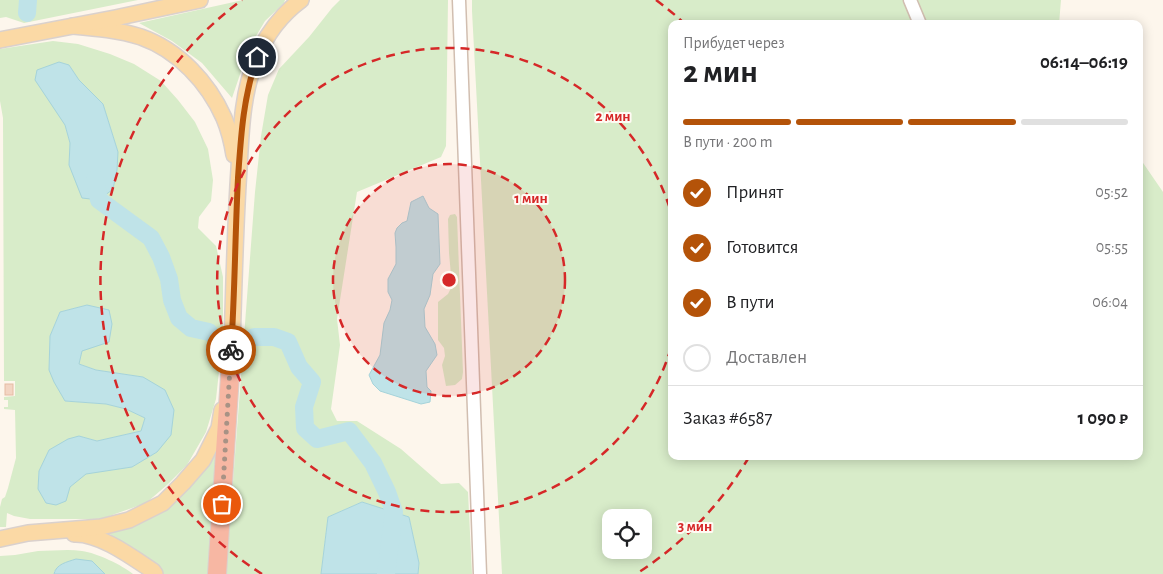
<!DOCTYPE html>
<html lang="ru">
<head>
<meta charset="utf-8">
<style>
  :root { --surface:#fff; --page:#f6f6f6; --text:#202124; --muted:#757577; --line:#e0e0e0; --accent:#b45309 }
  body { margin:0; font-family:"Alegreya Sans",sans-serif; background:var(--page); color:var(--text); height:100vh; display:flex; flex-direction:column; font-size:19px; white-space:nowrap }
  * { box-sizing:border-box; margin:0 }
  p { font-size:16px; color:var(--muted) }
  .icon { flex:none; width:28px; height:28px; fill:none; stroke:currentColor; stroke-width:2; stroke-linecap:round; stroke-linejoin:round }
  .map { position:relative; flex:1; overflow:hidden }
  .sheet { position:absolute; left:668px; top:20px; width:475px; height:440px; display:flex; flex-direction:column; background:var(--surface); border-radius:10px; box-shadow:0 2px 12px #0003 }
  .sheet>* { flex:none }
  .buttons { position:absolute; left:602px; top:509px; display:grid; gap:10px }
  .buttons a { display:grid; place-items:center; width:50px; height:50px; border-radius:10px; background:var(--surface); box-shadow:0 2px 12px #0003; font-size:25px }
  .pin { position:absolute; display:grid; place-items:center; width:42px; height:42px; color:#fff; margin:-21px; border:2px solid #fff; border-radius:50%; box-shadow:0 1px 5px #0007 }
  .courier { position:absolute; display:grid; place-items:center; width:50px; height:50px; margin:-25px; border:4px solid #b45309; border-radius:50%; background:#fff; color:#222; box-shadow:0 1px 6px #0007 }
  .overview em { font-style:normal; font-weight:600 }
  .overview div { display:flex; flex-direction:column-reverse }
  .overview { display:flex; align-items:center; justify-content:space-between; height:85px; padding:0 15px }
  h1 { font-size:32px; font-weight:600; line-height:38px }
  .bar { display:grid; grid-template-columns:repeat(4,1fr); gap:8px 5px; align-content:center; height:60px; padding:0 15px }
  .bar i { height:6px; border-radius:4px; background:var(--line) }
  .bar .current { background:var(--accent) }
  .bar p { grid-column:span 4 }
  .line { display:flex; align-items:center; gap:12px; padding:0 15px; border-top:1px solid var(--line) }
  .line div { flex:1 }
  ol { padding:0 15px; list-style:none }
  li { display:flex; align-items:center; gap:15px; height:55px }
  li p { margin-inline-start:auto }
  li .icon { padding:5px; border-radius:50%; background:var(--accent); color:#fff; stroke-width:4 }
  li:last-child { color:var(--muted) }
  li i { width:28px; height:28px; border:2px solid var(--line); border-radius:50% }
  .map>svg:first-child { display:block }
</style>
</head>
<body>
<div class="map">
<svg width="1163" height="574" viewBox="0 0 1163 574">
  <rect width="100%" height="100%" fill="#fdf6ec"/>
  <g fill="#d8ecc9" fill-rule="evenodd">
    <polygon points="0,0 138,0 24,23 6,17 0,18"/>
    <polygon points="243,0 285,0 284,3 265,21 249,48 232,98 202,63 172,41 139,23"/>
    <polygon points="340,0 448,0 446,146 441,157 357,192 337,319 340,345 331,409 337,421 357,421 401,449 441,484 459,483 468,492 472,574 418,574 419,563 409,517 362,502 328,517 321,574 226,574 255,192 261,136 268,95 279,69 309,37 332,8"/>
    <path d="M 472,0 L 1061,0 L 1059,24 L 671,24 L 671,456 L 1139,456 L 1139,157 L 1163,192 L 1163,574 L 502,574 L 472,11 ZM 611,518 L 644,518 L 644,550 L 611,550 Z"/>
    <path d="M 53,41 L 78,44 L 110,54 L 134,64 L 161,81 L 178,100 L 195,122 L 208,149 L 213,180 L 211,201 L 199,217 L 198,228 L 216,246 L 223,277 L 223,334 L 216,399 L 206,432 L 187,465 L 167,485 L 146,503 L 101,519 L 30,519 L 14,516 L 7,513 L 6,527 L 0,527 L 0,507 L 2,499 L 5,497 L 8,488 L 16,458 L 15,410 L 4,409 L 4,407 L 8,407 L 8,400 L 4,400 L 4,397 L 15,396 L 15,381 L 4,381 L 3,118 L 0,101 L 0,49 ZM 69,65 L 79,80 L 103,104 L 118,152 L 69,165 L 70,143 L 65,125 ZM 87,305 L 79,364 L 96,370 L 143,377 L 157,452 L 132,467 L 86,473 L 69,487 L 38,489 L 39,471 L 49,450 L 79,436 L 97,441 L 141,431 L 145,418 L 126,409 L 106,404 L 65,401 L 49,370 L 50,336 L 60,312 Z"/>
    <polygon points="455,214 457,217 463,372 462,379 455,385 446,386 442,365 445,356 444,348 438,340 438,302 448,294 452,286 449,253 448,219 450,215"/>
    <path d="M 218,449 L 211,574 L 163,574 C 156,565 145,555 135,549 C 126,543 115,539 107,532 L 201,473 Z"/>
    <path d="M 38,551 C 52,551 68,549 82,551 C 97,553 122,565 133,574 L 105,574 L 103,572 L 54,571 L 54,574 L 0,574 L 0,556 L 15,555 Z"/>
  </g>
  <g fill="#bfe3e8" stroke="#a5d3da">
    <polygon points="59,62 69,65 79,80 103,104 118,152 117,170 113,189 99,200 82,198 69,165 70,143 65,125 35,80 37,70"/>
    <polygon points="423,196 429,208 438,214 440,264 433,274 430,295 424,309 425,327 435,344 437,355 426,371 427,387 431,391 430,402 421,404 380,391 373,384 369,375 380,355 384,323 390,310 392,300 388,292 388,279 396,264 396,247 395,233 397,228 402,223 407,221 411,202"/>
    <polygon points="87,305 109,310 112,324 109,342 82,351 79,364 96,370 143,377 165,390 174,410 171,435 157,452 132,467 86,474 70,487 66,501 56,505 46,503 38,489 39,471 49,450 68,439 79,436 97,441 141,431 145,418 126,409 106,404 65,401 54,382 49,370 50,336 60,312"/>
    <polygon points="362,502 409,517 419,563 418,574 321,574 328,517"/>
    <path d="M 76,559 L 92,561 L 105,574 L 54,574 C 56,564 67,562 76,559 Z"/>
  </g>
  <g fill="none" stroke-linecap="round" stroke-linejoin="round">
    <g stroke="#bfe3e8" stroke-width="18">
      <polyline points="27,13 28,0"/>
      <polyline points="95,179 99,200 151,238 161,257 169,279 172,300 179,318 191,328 209,332"/>
      <polyline points="254,337 274,337 288,342 299,367 312,382 304,407 305,428 317,439 349,431 373,463 387,492 394,512 386,574"/>
    </g>
  </g>
  <rect fill="#f3d5c3" stroke="#e6bba3" x="5" y="384" width="8" height="11"/>
  <g fill="none" stroke-linecap="round" stroke-linejoin="round">
    <defs>
      <g id="minor">
        <polyline points="459,0 480,574"/>
        <polyline points="910,0 920,24"/>
      </g>
      <g id="major">
        <path d="M 73,26 C 96,28 119,30 141,37 C 178,50 208,82 224,118 C 229,130 232,142 234,155"/>
        <polyline points="0,40 115,18 200,0"/>
        <path d="M 230,355 L 232,345 C 234,286 235,228 239,169 C 241,132 242,92 257,57 C 266,35 282,14 301,0"/>
        <path d="M 74,534 C 100,533 132,557 153,571 L 155,574"/>
        <polyline points="0,539 28,533 101,527 129,520 163,503 183,483 203,460 219,428 222,410"/>
      </g>
      <polyline id="highway" points="217,574 232,345"/>
    </defs>
    <use href="#minor" stroke="#d1beb0" stroke-width="15"/>
    <use href="#major" stroke="#dad1cd" stroke-width="18"/>
    <use href="#highway" stroke="#dad1cd" stroke-width="20"/>
    <use href="#minor" stroke="#fff" stroke-width="12"/>
    <use href="#major" stroke="#fbd9a5" stroke-width="15"/>
    <use href="#highway" stroke="#f7b7a3" stroke-width="18"/>
  </g>
  <g fill="none" stroke-linecap="round" stroke-linejoin="round">
    <polyline stroke="#a89285" stroke-width="5" stroke-dasharray="0 9" points="222,504 231,350"/>
    <path stroke="#b45309" stroke-width="6" d="M 231,350 C 235,292 235,235 238,178 C 241,135 243,99 257,57"/>
  </g>
  <circle cx="449" cy="280" r="116" fill="#d62828" fill-opacity=".12"/>
  <g fill="none" stroke="#d62828" stroke-width="2.5" stroke-dasharray="9 6">
    <circle cx="449" cy="280" r="116"/>
    <path d="M671 348A232 232 0 1 1 671 212"/>
    <path d="M749 457A348 348 0 0 1 636 574M262 574A348 348 0 0 1 242 0M656 0A348 348 0 0 1 684 23"/>
  </g>
  <circle cx="449" cy="280" r="8" fill="#d62828" stroke="#fffaf3" stroke-width="2.5"/>
  <g font-size="15" text-anchor="middle" font-weight="bold" fill="#d62828" stroke="#fffaf3" stroke-width="4" stroke-linejoin="round" paint-order="stroke">
    <text x="613" y="121">2 мин</text>
    <text x="531" y="203">1 мин</text>
    <text x="695" y="531">3 мин</text>
  </g>
</svg>
<div class="buttons">
<a><svg class="icon" aria-label="locate" viewBox="0 0 24 24"><circle cx="12" cy="12" r="6"/><path d="M12 2v4M12 18v4M2 12h4M18 12h4"/></svg></a>
</div>
<div class="pin" style="left:222px;top:504px;background:#ea580c"><svg class="icon" aria-label="bag" viewBox="0 0 24 24"><path d="M5 8h14l-1 12H6zM9 8a3 3 0 0 1 6 0"/></svg></div>
<div class="pin" style="left:257px;top:57px;background:#1f2937"><svg class="icon" aria-label="home" viewBox="0 0 24 24"><path d="M3 11l9-7 9 7M6 9v11h12V9"/></svg></div>
<div class="courier" style="left:231px;top:350px"><svg class="icon" aria-label="bike" viewBox="0 0 24 24"><circle cx="6" cy="16" r="4"/><circle cx="18" cy="16" r="4"/><path d="M6 16l4-8h5l3 8M10 8l3 8H6M13 5h3"/></svg></div>
<section class="sheet">
<div class="overview"><div><h1>2 мин</h1><p>Прибудет через</p></div><em>06:14–06:19</em></div>
<div class="bar"><i class="current"></i><i class="current"></i><i class="current"></i><i></i><p>В пути · 200 m</p></div>
<ol>
<li><svg class="icon" aria-label="check" viewBox="0 0 24 24"><path d="M5 12l5 5 9-10"/></svg>Принят<p>05:52</p></li>
<li><svg class="icon" aria-label="check" viewBox="0 0 24 24"><path d="M5 12l5 5 9-10"/></svg>Готовится<p>05:55</p></li>
<li><svg class="icon" aria-label="check" viewBox="0 0 24 24"><path d="M5 12l5 5 9-10"/></svg>В пути<p>06:04</p></li>
<li><i></i>Доставлен</li>
</ol>
<div class="line" style="height:65px"><div>Заказ #6587</div><b>1 090 ₽</b></div>
</section>
</div>
</body>
</html>
